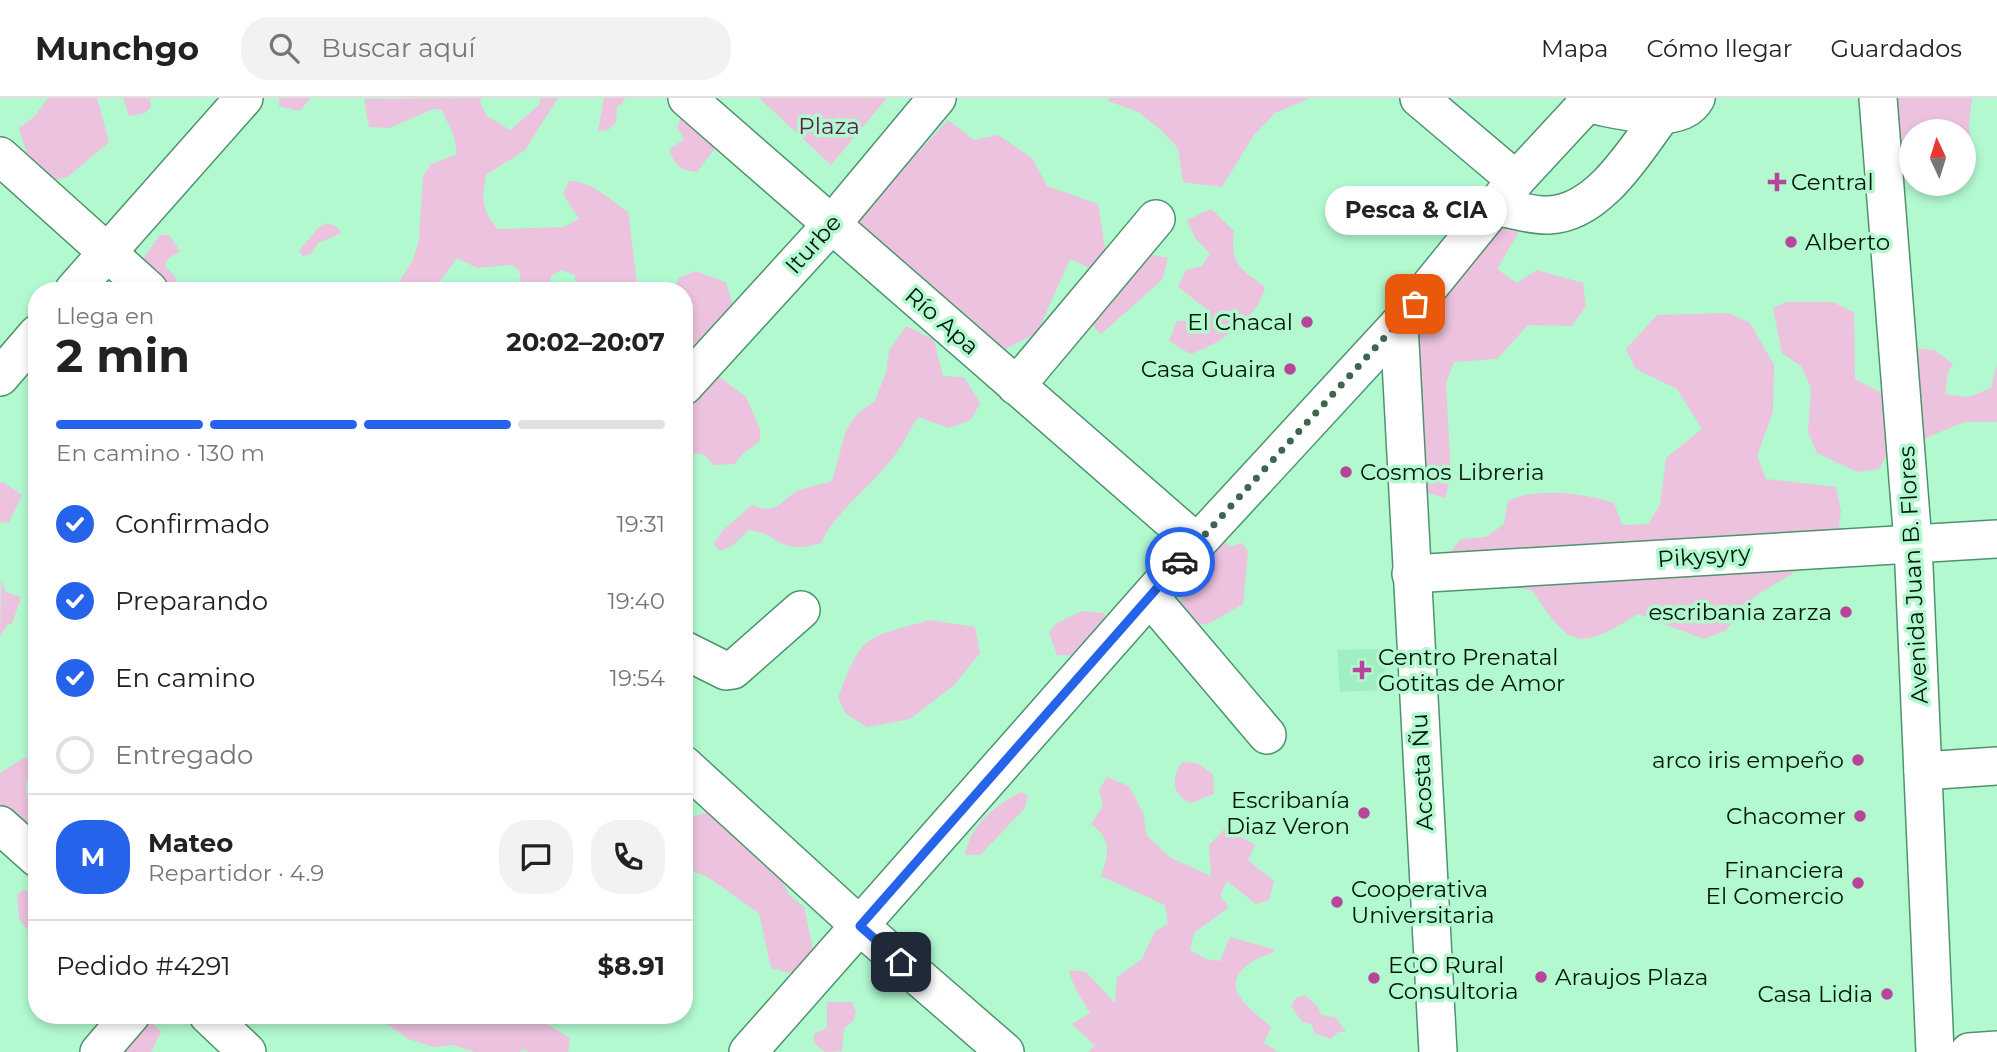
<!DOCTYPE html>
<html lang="es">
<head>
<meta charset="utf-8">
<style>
  :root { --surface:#fff; --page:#f2f2f2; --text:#222; --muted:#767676; --line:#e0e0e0; --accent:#2563eb }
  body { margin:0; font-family:Montserrat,sans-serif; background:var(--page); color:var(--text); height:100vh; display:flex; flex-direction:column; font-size:26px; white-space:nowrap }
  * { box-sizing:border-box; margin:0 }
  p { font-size:23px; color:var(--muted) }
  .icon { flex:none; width:38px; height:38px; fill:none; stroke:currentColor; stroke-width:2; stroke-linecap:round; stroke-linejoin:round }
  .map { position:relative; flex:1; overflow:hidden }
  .side { position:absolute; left:28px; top:184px; width:665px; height:742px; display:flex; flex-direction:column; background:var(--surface); border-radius:28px; box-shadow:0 4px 10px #0003 }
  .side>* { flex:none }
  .needle { width:46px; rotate:356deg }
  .buttons { position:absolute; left:1899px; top:21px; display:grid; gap:14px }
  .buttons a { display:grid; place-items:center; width:77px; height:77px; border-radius:50%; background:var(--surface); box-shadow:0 4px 10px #0003; font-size:35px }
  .pin { position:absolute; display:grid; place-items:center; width:60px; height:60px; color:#fff; margin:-30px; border-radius:14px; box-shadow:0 4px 10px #0006 }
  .courier { position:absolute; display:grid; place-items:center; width:70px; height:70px; margin:-35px; border:5px solid #2563eb; border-radius:50%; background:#fff; color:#222; box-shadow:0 2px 9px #0007 }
  .bubble { position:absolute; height:49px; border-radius:24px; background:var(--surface); box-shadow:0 4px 10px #0003; font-size:23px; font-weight:700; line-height:49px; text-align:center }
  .overview em { font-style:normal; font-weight:700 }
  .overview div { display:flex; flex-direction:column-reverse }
  .overview { display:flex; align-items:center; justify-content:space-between; height:119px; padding:0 28px }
  h1 { font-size:46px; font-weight:700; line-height:52px }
  .bar { display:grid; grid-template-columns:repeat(4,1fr); gap:10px 7px; align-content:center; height:84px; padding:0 28px }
  .bar i { height:9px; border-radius:5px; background:var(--line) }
  .bar .active { background:var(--accent) }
  .bar p { grid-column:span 4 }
  .line { display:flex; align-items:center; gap:18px; padding:0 28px; border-top:2px solid var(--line) }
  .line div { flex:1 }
  .round { display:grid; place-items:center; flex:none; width:74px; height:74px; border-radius:28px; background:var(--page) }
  ol { padding:0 28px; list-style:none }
  li { display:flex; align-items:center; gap:21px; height:77px }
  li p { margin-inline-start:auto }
  li .icon { padding:7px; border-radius:50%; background:var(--accent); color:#fff; stroke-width:4 }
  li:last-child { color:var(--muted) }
  li i { width:38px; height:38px; border:4px solid var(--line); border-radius:50% }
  header { display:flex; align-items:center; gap:42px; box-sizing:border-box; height:98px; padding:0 35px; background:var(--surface); border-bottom:2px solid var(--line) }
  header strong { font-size:33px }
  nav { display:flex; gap:38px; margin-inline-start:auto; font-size:24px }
  .search { width:490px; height:63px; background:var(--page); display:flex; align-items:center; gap:18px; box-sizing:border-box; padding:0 24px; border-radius:28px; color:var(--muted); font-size:26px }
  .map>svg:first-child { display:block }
</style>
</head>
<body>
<header>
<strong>Munchgo</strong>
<div class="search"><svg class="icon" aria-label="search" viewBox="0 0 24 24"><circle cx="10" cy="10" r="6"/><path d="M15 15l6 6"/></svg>Buscar aquí</div>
<nav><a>Mapa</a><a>Cómo llegar</a><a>Guardados</a></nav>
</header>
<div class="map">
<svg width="1997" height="954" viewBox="0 0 1997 954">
  <rect width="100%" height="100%" fill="#b2f9d0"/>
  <polygon fill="#a0efc2" points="1385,551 1385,592 1340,594 1337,552"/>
  <g fill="#ecc2de">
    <polygon points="48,0 97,0 109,44 69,78 44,85 31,70 19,30 35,18"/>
    <polygon points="123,0 150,0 151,9 145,15 129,18"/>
    <polygon points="279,0 310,0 300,13 279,8"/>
    <path d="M 481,0 L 480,5 L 487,18 L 510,32 L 539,7 L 541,0 L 558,0 L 525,52 L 486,77 C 481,101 482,113 498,131 L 564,129 L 579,121 L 563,96 L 569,83 C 592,83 610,102 628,114 L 638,192 L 576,192 L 575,177 L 561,172 L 551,178 L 550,192 L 522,192 L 519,172 L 511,167 L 477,170 L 457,160 L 433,192 L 394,192 L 413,162 L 419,142 L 423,78 L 431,66 L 457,56 L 454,38 L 442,12 L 433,11 L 389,30 L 369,29 L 364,1 Z"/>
    <polygon points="604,0 625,0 623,5 617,8 616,24 608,32 598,33"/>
    <polygon points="759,0 887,0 831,67"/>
    <polygon points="1109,0 1310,0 1275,15 1254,37 1222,89 1183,84 1178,50 1162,33 1139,14 1108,3"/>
    <polygon points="1862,0 1972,0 1969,28 1971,50 1964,58 1964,33 1911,33 1911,84 1888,81"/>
    <path d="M 682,17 L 716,38 L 715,50 L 697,74 C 679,72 676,68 669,52 L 684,41 L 677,30 Z"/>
    <polygon points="948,22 974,42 998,37 1032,60 1047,88 1098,106 1105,150 1119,159 1103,176 1070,161 1037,235 1001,253 850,127"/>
    <path d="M 1211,111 L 1234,133 C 1230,168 1240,170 1265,189 C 1260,218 1218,248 1190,256 L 1169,243 L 1177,223 L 1200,222 L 1208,212 L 1178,189 L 1186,172 L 1202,168 L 1210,155 L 1195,140 L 1187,122 Z"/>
    <polygon points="1498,123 1520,132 1497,171 1517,185 1537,172 1583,185 1586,208 1572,228 1528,227 1497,261 1454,264 1446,285 1451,378 1445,400 1424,394 1418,372 1418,216"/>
    <polygon points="327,125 337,129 341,135 318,145 311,156 303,158 299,153 318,130"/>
    <polygon points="160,137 169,137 180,153 168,161 165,169 175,178 177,186 156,187 141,163"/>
    <polygon points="1143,155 1168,160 1162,182 1101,236 1089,224"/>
    <polygon points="695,173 726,184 734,211 684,268 684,192 673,192 679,180"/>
    <polygon points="1786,204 1832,204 1854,214 1855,281 1897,303 1910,250 1934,252 1953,266 1948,274 1945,296 1968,299 1991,290 1997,267 1997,324 1964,324 1921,342 1902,329 1879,371 1857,374 1817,355 1808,334 1811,290 1801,268 1782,255 1773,210"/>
    <path d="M 1729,215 L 1750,225 L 1774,267 L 1773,314 L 1757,358 L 1766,381 L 1836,389 L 1841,413 L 1835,460 L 1813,463 L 1755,498 L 1725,533 L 1703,541 L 1638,516 C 1578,553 1571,551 1532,492 L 1446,481 L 1447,458 L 1461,441 L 1486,439 L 1504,426 L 1508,403 C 1537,389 1585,395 1614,405 L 1622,427 L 1648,426 L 1660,407 L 1666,360 L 1702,331 L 1677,291 L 1636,271 L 1626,251 L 1657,217 Z"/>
    <path d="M 906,228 L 934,242 L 943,278 L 964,279 L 980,305 L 971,322 L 949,330 L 918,319 C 910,331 904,345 895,357 C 872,388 837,411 821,445 C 777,458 782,436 749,432 L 732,448 L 720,453 L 714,446 L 722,433 L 752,407 C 778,418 778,403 798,393 C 808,388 821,387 832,383 L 846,332 L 857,316 L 875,303 L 886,274 L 889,253 Z"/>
    <path d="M 718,278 L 746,299 L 760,331 L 760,342 C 751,351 741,355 735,366 L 713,367 L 705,357 L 684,353 L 687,303 Z"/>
    <polygon points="3,384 22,397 9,425 0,424 0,385"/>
    <path d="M 1222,440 L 1230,449 L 1242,445 L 1248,453 L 1243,506 L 1210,525 L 1189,528 L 1179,514 C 1180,497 1192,488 1191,470 Z"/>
    <polygon points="1,482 6,494 21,499 12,526 8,526 0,539"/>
    <polygon points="1082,513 1104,515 1110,527 1082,558 1057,557 1049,534 1057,525"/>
    <path d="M 930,522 L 975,529 L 980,555 L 954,587 L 910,621 L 867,629 L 846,616 L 838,600 C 863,533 865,541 930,522 Z"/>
    <polygon points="24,660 36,660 26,686 27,699 37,710 37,745 0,716 0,675"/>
    <path d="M 1183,664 L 1197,665 L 1213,676 L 1214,696 L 1191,705 C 1172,698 1170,679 1183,664 Z"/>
    <path d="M 1107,679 L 1129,688 L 1143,715 L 1147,738 L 1171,760 L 1211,778 L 1209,747 L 1226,730 L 1255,747 L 1248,762 L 1274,783 L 1269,802 L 1256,806 L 1227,783 L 1220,798 L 1229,809 L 1194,835 L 1190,852 L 1206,861 L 1220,863 L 1230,839 L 1276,852 C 1268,858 1259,859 1251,864 C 1215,890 1251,910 1271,929 L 1264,945 L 1278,954 L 1088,954 L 1095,948 L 1072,926 L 1090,915 C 1082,900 1072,889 1069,872 L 1086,874 L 1115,905 L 1117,879 L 1142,861 L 1155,833 L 1168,826 L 1165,807 L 1101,778 C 1109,755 1112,741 1091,726 L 1103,708 L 1099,692 Z"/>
    <path d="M 1021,694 L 1028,698 L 1025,710 L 980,757 L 965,757 C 970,727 995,707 1021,694 Z"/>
    <polygon points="709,713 780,778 789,797 804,809 814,856 806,872 790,875 771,870 759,815 706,778 684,771 684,722"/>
    <polygon points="24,791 37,803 37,844 19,821 17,797"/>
    <polygon points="1305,897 1318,909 1321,917 1335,919 1346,934 1338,934 1331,941 1314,935 1312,926 1302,924 1291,908 1296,900"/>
    <polygon points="827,904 852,904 856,914 853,923 844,930 842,953 825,954 814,945 814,936 827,930"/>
    <polygon points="532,917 570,940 568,954 529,954 524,951 519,954 475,954 453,947 435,949 408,941 388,927 383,918"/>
    <polygon points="141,923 152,924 161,934 151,954 112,954"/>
  </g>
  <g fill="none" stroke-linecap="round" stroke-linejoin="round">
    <defs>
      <g id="minor">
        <polyline points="687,0 1197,445"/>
        <polyline points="1419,0 1516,82"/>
        <polyline points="1878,0 1913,445 1935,954"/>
        <path d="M 1587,6 C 1615,10 1679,31 1696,0"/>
        <polyline points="0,58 149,192"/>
        <path d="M 1495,108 C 1512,111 1532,118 1549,117 C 1599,115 1635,53 1661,18"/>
        <polyline points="74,192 244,0"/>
        <polyline points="1399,226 1438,954"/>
        <polyline points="0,279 37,236"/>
        <polyline points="684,288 831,127 937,0"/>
        <polyline points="1016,288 1156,121"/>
        <polyline points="1411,476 1997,441"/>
        <polyline points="1150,499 1267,637"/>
        <polyline points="684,552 726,573 733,572 801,512"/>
        <polyline points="684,667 860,828 1005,954"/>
        <polyline points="1923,673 1997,668"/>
        <polyline points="0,727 37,760"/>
        <polyline points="208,917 247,954"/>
        <polyline points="99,954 131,917"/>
        <polyline points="748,954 1197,445 1399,226 1516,82 1592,0"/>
        <polyline points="1969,954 1997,952"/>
      </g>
    </defs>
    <use href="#minor" stroke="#4e936e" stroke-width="40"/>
    <use href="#minor" stroke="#fff" stroke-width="37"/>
  </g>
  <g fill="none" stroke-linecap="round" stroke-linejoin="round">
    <polyline stroke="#3e664f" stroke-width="7" stroke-dasharray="0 12.6" points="1180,464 1415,206"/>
    <polyline stroke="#2563eb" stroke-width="9" points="901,864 860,828 1180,464"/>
  </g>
  <g fill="#b8449c" stroke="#b2f9d0" stroke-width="2.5">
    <path d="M1773.5 73.5h7v7h7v7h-7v7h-7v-7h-7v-7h7z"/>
    <circle cx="1791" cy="144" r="7"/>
    <circle cx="1307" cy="224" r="7"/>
    <circle cx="1290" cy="271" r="7"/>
    <circle cx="1346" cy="374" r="7"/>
    <circle cx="1846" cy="514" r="7"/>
    <path d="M1358.5 561.5h7v7h7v7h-7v7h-7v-7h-7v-7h7z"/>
    <circle cx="1858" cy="662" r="7"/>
    <circle cx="1364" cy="715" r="7"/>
    <circle cx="1860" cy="718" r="7"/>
    <circle cx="1858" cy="785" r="7"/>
    <circle cx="1337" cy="804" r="7"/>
    <circle cx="1541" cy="879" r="7"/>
    <circle cx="1374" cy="880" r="7"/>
    <circle cx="1887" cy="896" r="7"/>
  </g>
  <g text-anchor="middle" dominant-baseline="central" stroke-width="7" stroke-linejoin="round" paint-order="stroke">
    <g font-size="23" fill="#5e1c4e" stroke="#b2f9d0">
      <text x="829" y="28">Plaza</text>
    </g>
    <g font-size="23" fill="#001709" stroke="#b2f9d0" text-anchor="end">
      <text x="1791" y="84" text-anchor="start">Central</text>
      <text x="1805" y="144" text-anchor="start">Alberto</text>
      <text x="1293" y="224">El Chacal</text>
      <text x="1276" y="271">Casa Guaira</text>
      <text x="1360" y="374" text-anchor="start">Cosmos Libreria</text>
      <text x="1832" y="514">escribania zarza</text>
      <text x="1378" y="559" text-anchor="start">Centro Prenatal<tspan x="1378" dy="26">Gotitas de Amor</tspan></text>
      <text x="1844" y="662">arco iris empeño</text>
      <text x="1350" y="702">Escribanía<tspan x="1350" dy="26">Diaz Veron</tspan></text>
      <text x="1846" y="718">Chacomer</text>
      <text x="1844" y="772">Financiera<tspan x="1844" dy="26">El Comercio</tspan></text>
      <text x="1351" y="791" text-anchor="start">Cooperativa<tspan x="1351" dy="26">Universitaria</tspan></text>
      <text x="1388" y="867" text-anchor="start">ECO Rural<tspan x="1388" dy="26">Consultoria</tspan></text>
      <text x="1555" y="879" text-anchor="start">Araujos Plaza</text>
      <text x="1873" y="896">Casa Lidia</text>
    </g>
    <g font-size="23" fill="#001709" stroke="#b2f9d0">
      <text transform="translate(813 146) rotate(-48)">Iturbe</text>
      <text transform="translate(942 223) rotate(41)">Río Apa</text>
      <text transform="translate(1704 458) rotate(-4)">Pikysyry</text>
      <text transform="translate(1913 477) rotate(-93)">Avenida Juan B. Flores</text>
      <text transform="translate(1422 674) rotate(-93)">Acosta Ñu</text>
    </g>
  </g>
</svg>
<div class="buttons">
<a><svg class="needle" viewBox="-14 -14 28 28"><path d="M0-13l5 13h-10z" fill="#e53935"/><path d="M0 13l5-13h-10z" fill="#767676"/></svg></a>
</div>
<div class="pin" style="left:1415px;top:206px;background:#ea580c"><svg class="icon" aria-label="bag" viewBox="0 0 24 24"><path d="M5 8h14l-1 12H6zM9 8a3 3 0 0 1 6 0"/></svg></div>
<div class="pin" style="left:901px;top:864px;background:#1f2937"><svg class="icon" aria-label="home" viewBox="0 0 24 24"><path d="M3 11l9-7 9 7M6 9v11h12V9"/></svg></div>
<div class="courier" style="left:1180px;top:464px"><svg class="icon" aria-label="car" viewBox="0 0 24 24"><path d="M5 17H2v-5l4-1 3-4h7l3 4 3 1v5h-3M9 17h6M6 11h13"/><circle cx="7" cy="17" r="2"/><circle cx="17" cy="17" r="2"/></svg></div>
<div class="bubble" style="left:1325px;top:88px;width:182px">Pesca &amp; CIA</div>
<section class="side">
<div class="overview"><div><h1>2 min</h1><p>Llega en</p></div><em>20:02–20:07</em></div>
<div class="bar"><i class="active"></i><i class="active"></i><i class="active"></i><i></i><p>En camino · 130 m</p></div>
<ol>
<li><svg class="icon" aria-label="check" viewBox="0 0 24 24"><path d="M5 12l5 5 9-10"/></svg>Confirmado<p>19:31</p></li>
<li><svg class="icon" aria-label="check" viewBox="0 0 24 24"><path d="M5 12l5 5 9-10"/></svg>Preparando<p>19:40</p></li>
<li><svg class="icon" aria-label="check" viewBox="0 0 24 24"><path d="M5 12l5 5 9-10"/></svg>En camino<p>19:54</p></li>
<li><i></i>Entregado</li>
</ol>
<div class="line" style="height:126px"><b class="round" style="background:var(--accent);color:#fff">M</b><div><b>Mateo</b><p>Repartidor · 4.9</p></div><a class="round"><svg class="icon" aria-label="chat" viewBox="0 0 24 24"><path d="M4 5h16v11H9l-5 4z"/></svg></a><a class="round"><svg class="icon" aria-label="phone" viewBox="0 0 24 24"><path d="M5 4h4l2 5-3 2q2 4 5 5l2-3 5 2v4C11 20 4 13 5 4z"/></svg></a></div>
<div class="line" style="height:91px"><div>Pedido #4291</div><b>$8.91</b></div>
</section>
</div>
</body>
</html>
